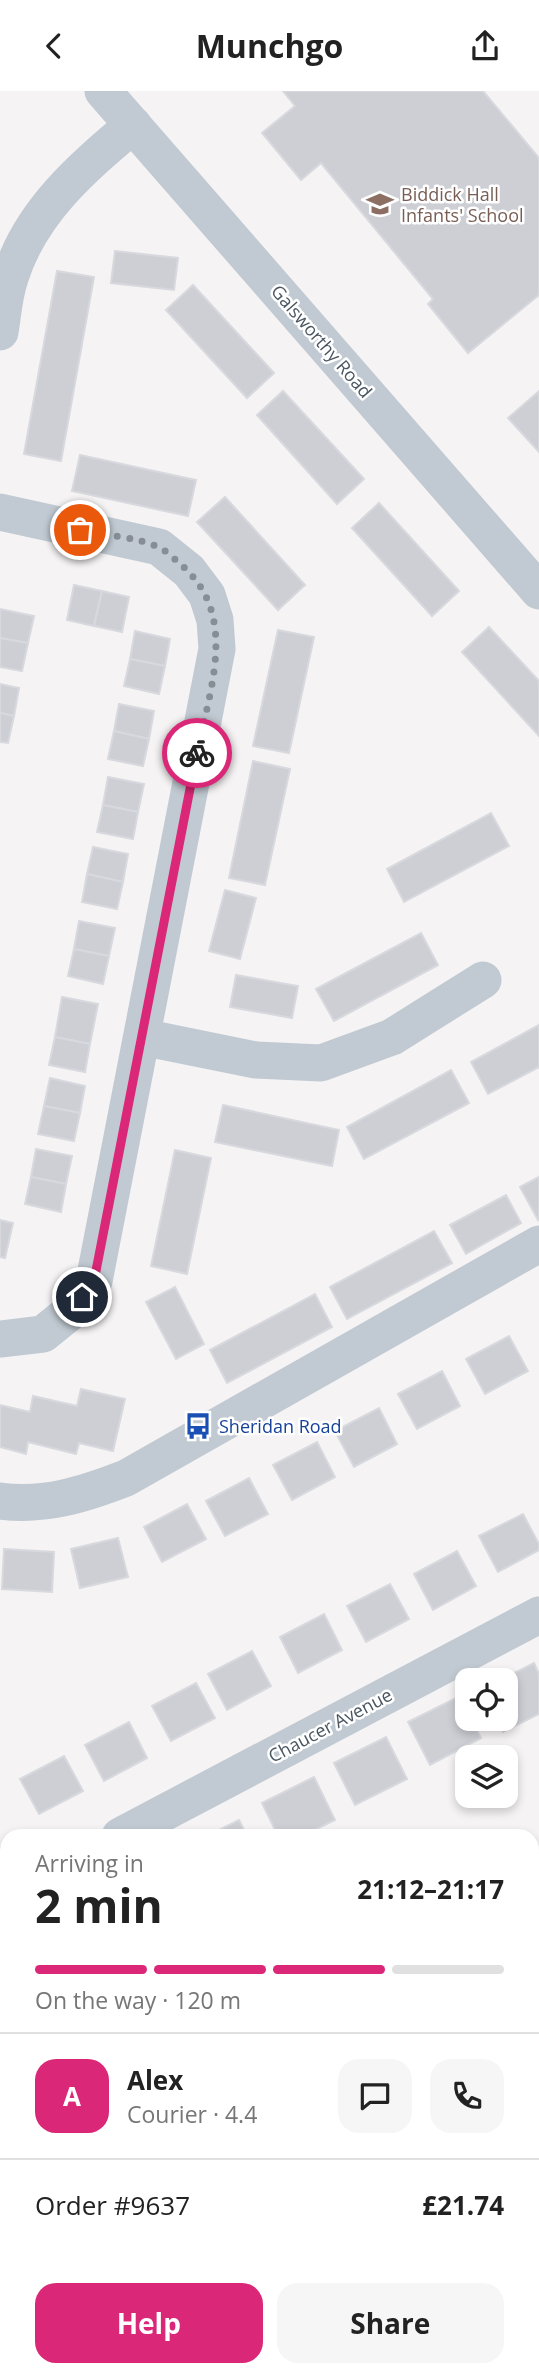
<!DOCTYPE html>
<html lang="en">
<head>
<meta charset="utf-8">
<style>
  :root { --surface:#fff; --page:#f6f6f6; --text:#222; --muted:#767676; --line:#e0e0e0; --accent:#db2777 }
  body { margin:0; font-family:"Open Sans",sans-serif; background:var(--page); color:var(--text); height:100vh; display:flex; flex-direction:column; font-size:26px; white-space:nowrap }
  * { box-sizing:border-box; margin:0 }
  p { font-size:23px; color:var(--muted) }
  .icon { flex:none; width:38px; height:38px; fill:none; stroke:currentColor; stroke-width:2; stroke-linecap:round; stroke-linejoin:round }
  .map { position:relative; flex:1; overflow:hidden }
  .drawer { position:absolute; left:0px; top:1738px; width:539px; height:548px; display:flex; flex-direction:column; background:var(--surface); border-radius:21px 21px 0 0; box-shadow:0 4px 10px #0003 }
  .drawer>* { flex:none }
  .fabs { position:absolute; left:455px; top:1577px; display:grid; gap:14px }
  .fabs a { display:grid; place-items:center; width:63px; height:63px; border-radius:14px; background:var(--surface); box-shadow:0 4px 10px #0003; font-size:35px }
  .pin { position:absolute; display:grid; place-items:center; width:60px; height:60px; color:#fff; margin:-30px; border:4px solid #fff; border-radius:50%; box-shadow:0 2px 7px #0007 }
  .courier { position:absolute; display:grid; place-items:center; width:70px; height:70px; margin:-35px; border:5px solid #db2777; border-radius:50%; background:#fff; color:#222; box-shadow:0 2px 9px #0007 }
  .head em { font-style:normal; font-weight:700 }
  .head div { display:flex; flex-direction:column-reverse }
  .head { display:flex; align-items:center; justify-content:space-between; height:119px; padding:0 35px }
  h1 { font-size:46px; font-weight:700; line-height:52px }
  .bar { display:grid; grid-template-columns:repeat(4,1fr); gap:10px 7px; align-content:center; height:84px; padding:0 35px }
  .bar i { height:9px; border-radius:5px; background:var(--line) }
  .bar .active { background:var(--accent) }
  .bar p { grid-column:span 4 }
  .line { display:flex; align-items:center; gap:18px; padding:0 35px; border-top:2px solid var(--line) }
  .line div { flex:1 }
  .round { display:grid; place-items:center; flex:none; width:74px; height:74px; border-radius:21px; background:var(--page) }
  .cta { display:flex; gap:14px; margin-top:auto; padding:14px 35px }
  .cta a { flex:1; height:80px; border-radius:21px; background:var(--accent); color:#fff; font-size:28px; font-weight:700; line-height:80px; text-align:center }
  .cta a+a { background:var(--page); color:var(--text) }
  header { display:flex; justify-content:space-between; align-items:center; height:91px; padding:0 35px; background:var(--surface); font-size:32px; font-weight:700 }
  .map>svg:first-child { display:block }
</style>
</head>
<body>
<header><svg class="icon" aria-label="back" viewBox="0 0 24 24"><path d="M15 5l-7 7 7 7"/></svg>Munchgo<svg class="icon" aria-label="share" viewBox="0 0 24 24"><path d="M12 15V3M7 8l5-5 5 5M5 13v7h14v-7"/></svg></header>
<div class="map">
<svg width="539" height="2285" viewBox="0 0 539 2285">
  <rect width="100%" height="100%" fill="#f5f3f3"/>
  <g fill="#cdcfd5" stroke="#d7d9de" stroke-width="2">
    <polygon points="283,0 483,0 539,67 539,204 468,262 428,213 433,208 321,72 301,89 262,42 295,15"/>
    <polygon points="115,160 178,167 174,199 111,192"/>
    <polygon points="57,180 94,186 61,370 24,363"/>
    <polygon points="193,194 274,282 247,307 166,219"/>
    <polygon points="283,300 364,388 337,413 257,324"/>
    <polygon points="539,300 539,361 508,327"/>
    <polygon points="80,364 196,389 188,425 72,400"/>
    <polygon points="225,406 305,494 278,519 197,431"/>
    <polygon points="379,412 459,500 432,525 352,437"/>
    <polygon points="74,494 102,500 94,535 67,529"/>
    <polygon points="102,500 129,506 122,541 94,535"/>
    <polygon points="0,518 34,525 28,552 0,547"/>
    <polygon points="489,536 539,590 539,645 462,561"/>
    <polygon points="278,539 314,546 289,662 253,655"/>
    <polygon points="135,540 170,548 165,575 130,568"/>
    <polygon points="0,547 28,552 22,580 0,576"/>
    <polygon points="130,568 165,575 159,603 124,595"/>
    <polygon points="0,593 19,597 14,625 0,622"/>
    <polygon points="119,613 154,620 149,648 114,640"/>
    <polygon points="0,622 14,625 8,652 0,651"/>
    <polygon points="114,640 149,648 143,675 108,668"/>
    <polygon points="253,670 290,678 265,794 229,787"/>
    <polygon points="108,686 144,693 138,721 103,714"/>
    <polygon points="103,714 138,721 133,748 97,741"/>
    <polygon points="491,722 509,755 404,811 387,778"/>
    <polygon points="93,756 128,763 123,791 87,783"/>
    <polygon points="87,783 123,791 117,818 82,811"/>
    <polygon points="225,799 256,807 240,868 209,860"/>
    <polygon points="79,830 115,837 109,865 74,858"/>
    <polygon points="421,842 438,874 334,930 316,898"/>
    <polygon points="74,858 109,865 103,893 68,885"/>
    <polygon points="236,884 298,895 292,927 230,916"/>
    <polygon points="62,906 98,913 90,953 55,946"/>
    <polygon points="539,934 539,976 488,1003 471,971"/>
    <polygon points="55,946 90,953 85,981 49,974"/>
    <polygon points="451,979 469,1012 364,1068 347,1036"/>
    <polygon points="50,987 85,995 80,1022 44,1015"/>
    <polygon points="223,1014 339,1039 332,1075 215,1051"/>
    <polygon points="44,1015 80,1022 74,1050 38,1043"/>
    <polygon points="36,1058 72,1065 66,1093 31,1086"/>
    <polygon points="175,1059 211,1067 187,1183 151,1175"/>
    <polygon points="31,1086 66,1093 61,1121 25,1113"/>
    <polygon points="539,1086 539,1128 538,1129 520,1096"/>
    <polygon points="506,1104 521,1132 466,1163 450,1134"/>
    <polygon points="0,1129 13,1132 5,1167 0,1166"/>
    <polygon points="434,1140 452,1172 347,1228 330,1196"/>
    <polygon points="175,1196 204,1253 176,1268 146,1211"/>
    <polygon points="315,1203 332,1236 227,1292 210,1259"/>
    <polygon points="509,1245 528,1280 485,1303 466,1268"/>
    <polygon points="442,1280 460,1315 417,1338 398,1303"/>
    <polygon points="81,1298 125,1308 113,1360 79,1352 76,1363 28,1351 26,1363 0,1356 0,1314 30,1321 33,1305 77,1315"/>
    <polygon points="379,1317 397,1353 354,1376 335,1340"/>
    <polygon points="317,1351 335,1386 292,1409 273,1374"/>
    <polygon points="249,1387 268,1423 225,1445 206,1410"/>
    <polygon points="187,1413 206,1448 162,1471 144,1436"/>
    <polygon points="523,1423 539,1453 539,1459 498,1481 479,1445"/>
    <polygon points="118,1447 128,1486 80,1497 71,1458"/>
    <polygon points="4,1458 54,1461 52,1501 2,1498"/>
    <polygon points="457,1460 476,1495 433,1519 414,1483"/>
    <polygon points="390,1493 409,1528 366,1551 347,1515"/>
    <polygon points="324,1523 342,1559 298,1582 280,1546"/>
    <polygon points="252,1560 271,1595 227,1619 208,1583"/>
    <polygon points="534,1572 539,1583 539,1623 503,1641 496,1628 506,1628 506,1589 500,1589"/>
    <polygon points="196,1592 215,1627 171,1650 152,1615"/>
    <polygon points="460,1605 467,1619 467,1628 471,1628 481,1647 430,1674 408,1631"/>
    <polygon points="129,1631 147,1667 104,1690 85,1654"/>
    <polygon points="386,1646 407,1688 355,1714 334,1672"/>
    <polygon points="64,1665 83,1700 39,1723 20,1688"/>
    <polygon points="314,1686 335,1729 302,1745 278,1745 262,1712"/>
    <polygon points="239,1729 247,1745 207,1745"/>
  </g>
  <g fill="none" stroke-linecap="round" stroke-linejoin="round">
    <g stroke="#c1cad2" stroke-width="37">
      <polyline points="103,0 539,500"/>
      <path d="M 0,241 C 3,223 4,204 10,187 C 30,121 82,77 133,34"/>
      <polyline points="0,421 159,456 189,480 207,504 215,529 217,558 94,1190 69,1222 43,1243 0,1248"/>
      <polyline points="142,946 256,969 321,972 392,946 483,889"/>
      <path d="M 0,1410 C 45,1416 85,1403 126,1387 L 539,1153"/>
      <polyline points="120,1745 539,1524"/>
      <polyline points="0,1774 7,1777"/>
    </g>
    <g stroke="#8ba5c1" stroke-width="38">
      <polyline points="0,2126 7,2128"/>
      <polyline points="0,2181 7,2183"/>
      <polyline points="257,2278 272,2285"/>
      <polyline points="408,2278 423,2285"/>
    </g>
    <defs>
      <g id="rail">
        <polyline points="532,1854 539,1852"/>
        <polyline points="532,1894 539,1891"/>
        <polyline points="0,2084 7,2081"/>
        <polyline points="0,2129 7,2125"/>
      </g>
    </defs>
    <use href="#rail" stroke="#b5b8bd" stroke-width="8"/>
    <use href="#rail" stroke="#fff" stroke-width="5" stroke-dasharray="16" stroke-linecap="butt"/>
  </g>
  <g fill="none" stroke-linecap="round" stroke-linejoin="round">
    <path stroke="#868d94" stroke-width="7" stroke-dasharray="0 12.6" d="M 80,439 C 103,444 137,446 158,456 C 166,459 173,467 179,472 C 240,522 210,597 197,662"/>
    <polyline stroke="#db2777" stroke-width="9" points="82,1206 94,1190 197,662"/>
  </g>
  <defs>
    <symbol id="school-bare" viewBox="-9 -9 18 18"><path d="M0-5L7-2L0 1L-7-2ZM-4 1L0 2.5L4 1V4Q0 6-4 4Z" fill="#8d6e63" stroke="#fff" stroke-width="2.5" paint-order="stroke"/></symbol>
    <symbol id="bus-bare" viewBox="-9 -9 18 18"><path d="M-5-6H5V4H4V6H2V4H-2V6H-4V4H-5ZM-3.5-4V0h7V-4ZM-3.5 1.2v1.5H-2V1.2ZM2 1.2v1.5H3.5V1.2Z" fill="#1a4fb4" stroke="#fff" stroke-width="2.5" paint-order="stroke"/></symbol>
  </defs>
  <g fill-rule="evenodd">
    <use href="#school-bare" x="361" y="94" width="38" height="38"/>
    <use href="#bus-bare" x="179" y="1316" width="38" height="38"/>
  </g>
  <g text-anchor="middle" dominant-baseline="central" stroke-width="5" stroke-linejoin="round" paint-order="stroke">
    <g font-size="18" fill="#785e54" stroke="#fff" text-anchor="start">
      <text x="401" y="103">Biddick Hall<tspan x="401" dy="21">Infants' School</tspan></text>
    </g>
    <g font-size="18" fill="#4a5661" stroke="#fff">
      <text transform="translate(322 250) rotate(49)">Galsworthy Road</text>
      <text transform="translate(330 1634) rotate(-28)">Chaucer Avenue</text>
    </g>
    <g font-size="18" fill="#164399" stroke="#fff" text-anchor="start">
      <text x="219" y="1335">Sheridan Road</text>
    </g>
  </g>
</svg>
<div class="fabs">
<a><svg class="icon" aria-label="locate" viewBox="0 0 24 24"><circle cx="12" cy="12" r="6"/><path d="M12 2v4M12 18v4M2 12h4M18 12h4"/></svg></a>
<a><svg class="icon" aria-label="layers" viewBox="0 0 24 24"><path d="M12 4l9 5-9 5-9-5zM3 14l9 5 9-5"/></svg></a>
</div>
<div class="pin" style="left:80px;top:439px;background:#ea580c"><svg class="icon" aria-label="bag" viewBox="0 0 24 24"><path d="M5 8h14l-1 12H6zM9 8a3 3 0 0 1 6 0"/></svg></div>
<div class="pin" style="left:82px;top:1206px;background:#1f2937"><svg class="icon" aria-label="home" viewBox="0 0 24 24"><path d="M3 11l9-7 9 7M6 9v11h12V9"/></svg></div>
<div class="courier" style="left:197px;top:662px"><svg class="icon" aria-label="bike" viewBox="0 0 24 24"><circle cx="6" cy="16" r="4"/><circle cx="18" cy="16" r="4"/><path d="M6 16l4-8h5l3 8M10 8l3 8H6M13 5h3"/></svg></div>
<section class="drawer">
<div class="head"><div><h1>2 min</h1><p>Arriving in</p></div><em>21:12–21:17</em></div>
<div class="bar"><i class="active"></i><i class="active"></i><i class="active"></i><i></i><p>On the way · 120 m</p></div>
<div class="line" style="height:126px"><b class="round" style="background:var(--accent);color:#fff">A</b><div><b>Alex</b><p>Courier · 4.4</p></div><a class="round"><svg class="icon" aria-label="chat" viewBox="0 0 24 24"><path d="M4 5h16v11H9l-5 4z"/></svg></a><a class="round"><svg class="icon" aria-label="phone" viewBox="0 0 24 24"><path d="M5 4h4l2 5-3 2q2 4 5 5l2-3 5 2v4C11 20 4 13 5 4z"/></svg></a></div>
<div class="line" style="height:91px"><div>Order #9637</div><b>£21.74</b></div>
<div class="cta"><a>Help</a><a>Share</a></div>
</section>
</div>
</body>
</html>
